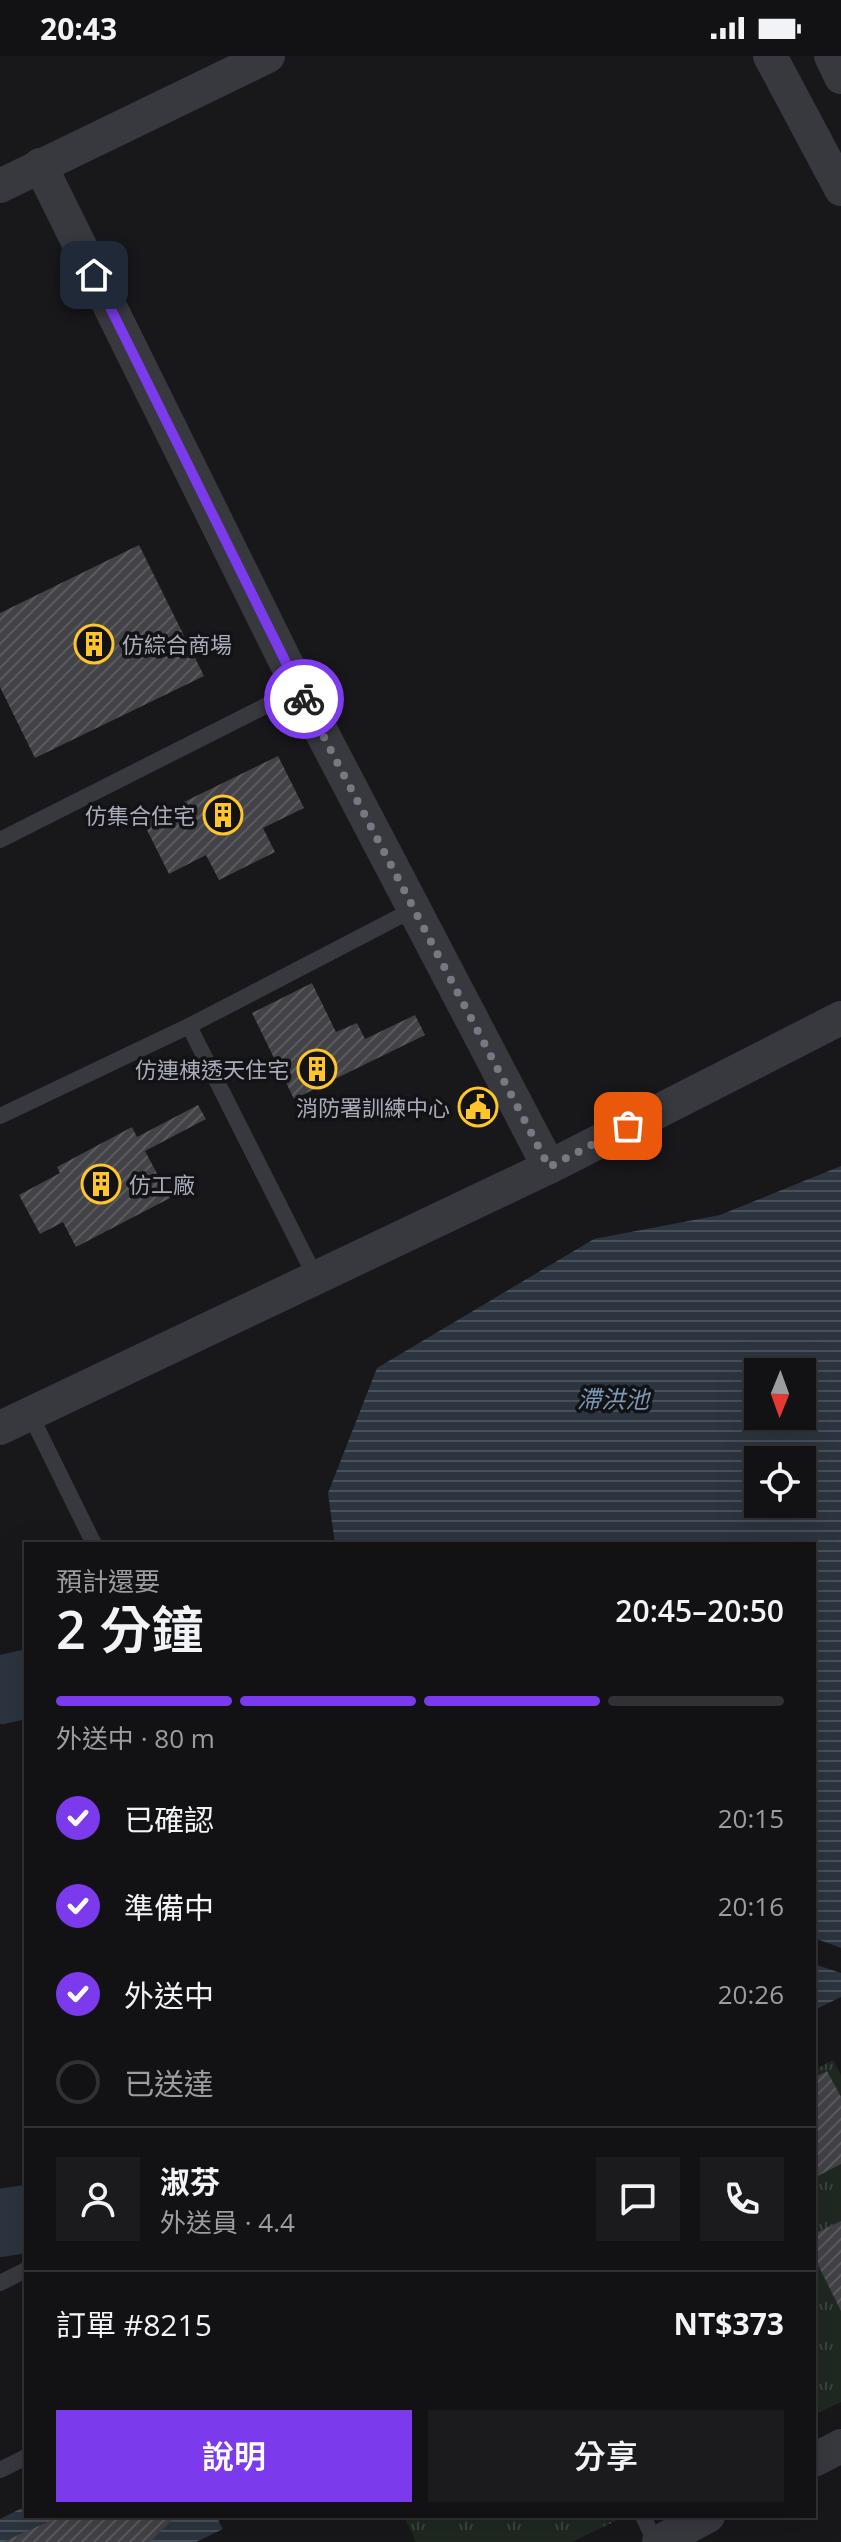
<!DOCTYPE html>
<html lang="zh-TW">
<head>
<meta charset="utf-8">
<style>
  :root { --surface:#121114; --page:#1b1a1d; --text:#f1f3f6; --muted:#9c9da0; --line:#313134; --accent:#7c3aed }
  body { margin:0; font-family:"Open Sans","Noto Sans TC",sans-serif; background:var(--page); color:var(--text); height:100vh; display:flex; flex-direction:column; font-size:30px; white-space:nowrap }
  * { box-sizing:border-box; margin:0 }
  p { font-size:26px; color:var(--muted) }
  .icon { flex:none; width:44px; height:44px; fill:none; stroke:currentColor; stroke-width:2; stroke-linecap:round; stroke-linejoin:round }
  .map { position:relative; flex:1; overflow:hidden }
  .drawer { position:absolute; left:24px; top:1486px; width:792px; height:976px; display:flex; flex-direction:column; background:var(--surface); border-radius:0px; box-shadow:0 8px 32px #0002,0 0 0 2px var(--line) }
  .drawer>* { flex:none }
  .needle { width:52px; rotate:181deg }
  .controls { position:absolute; left:744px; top:1302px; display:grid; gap:16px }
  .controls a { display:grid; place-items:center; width:72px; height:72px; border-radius:0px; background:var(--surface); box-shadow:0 8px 32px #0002,0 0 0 2px var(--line); font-size:40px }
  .pin { position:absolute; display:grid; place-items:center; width:68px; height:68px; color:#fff; margin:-34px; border-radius:16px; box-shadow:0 4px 12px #0006 }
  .courier { position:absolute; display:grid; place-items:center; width:80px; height:80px; margin:-40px; border:6px solid #7c3aed; border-radius:50%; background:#fff; color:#222; box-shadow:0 2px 10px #0007 }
  .summary em { font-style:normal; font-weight:600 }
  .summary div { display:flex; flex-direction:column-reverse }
  .summary { display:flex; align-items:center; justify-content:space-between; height:136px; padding:0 32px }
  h1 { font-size:52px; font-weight:600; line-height:60px }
  .bar { display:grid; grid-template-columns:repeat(4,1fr); gap:12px 8px; align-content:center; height:96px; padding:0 32px }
  .bar i { height:10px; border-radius:6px; background:var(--line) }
  .bar .active { background:var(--accent) }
  .bar p { grid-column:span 4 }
  .line { display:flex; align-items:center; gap:20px; padding:0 32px; border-top:2px solid var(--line) }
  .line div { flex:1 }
  .round { display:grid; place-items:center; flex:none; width:84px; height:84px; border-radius:0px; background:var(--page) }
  ol { padding:0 32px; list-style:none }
  li { display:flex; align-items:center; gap:24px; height:88px }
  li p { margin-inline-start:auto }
  li .icon { padding:8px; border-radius:50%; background:var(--accent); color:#fff; stroke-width:4 }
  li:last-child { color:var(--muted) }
  li i { width:44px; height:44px; border:4px solid var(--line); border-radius:50% }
  .button { display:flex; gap:16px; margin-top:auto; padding:16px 32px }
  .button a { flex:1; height:92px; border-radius:0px; background:var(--accent); color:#fff; font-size:32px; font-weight:600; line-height:92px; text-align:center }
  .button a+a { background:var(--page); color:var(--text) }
  .status { display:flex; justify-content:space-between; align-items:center; height:56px; padding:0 40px; background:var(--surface); direction:ltr }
  .status svg { height:22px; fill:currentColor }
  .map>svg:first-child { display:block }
</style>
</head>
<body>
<div class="status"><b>20:43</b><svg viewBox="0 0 49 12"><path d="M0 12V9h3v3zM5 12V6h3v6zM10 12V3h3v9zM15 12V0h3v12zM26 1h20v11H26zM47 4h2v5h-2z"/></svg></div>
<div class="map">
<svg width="841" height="2486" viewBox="0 0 841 2486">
  <defs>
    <pattern id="grass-tufts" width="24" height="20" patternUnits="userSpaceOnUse" patternTransform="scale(2)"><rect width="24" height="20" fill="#1f2821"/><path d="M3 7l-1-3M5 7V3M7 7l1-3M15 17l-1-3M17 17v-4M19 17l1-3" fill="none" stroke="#3d443f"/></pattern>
    <pattern id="water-rules" width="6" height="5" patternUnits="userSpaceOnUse" patternTransform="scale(2)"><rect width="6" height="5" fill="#2c353f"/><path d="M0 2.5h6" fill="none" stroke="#485059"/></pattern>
    <pattern id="building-hatch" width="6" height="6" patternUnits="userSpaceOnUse" patternTransform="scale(2)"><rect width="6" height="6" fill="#424247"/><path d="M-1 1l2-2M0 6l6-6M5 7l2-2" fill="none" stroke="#5a5b60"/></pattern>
  </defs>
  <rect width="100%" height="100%" fill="#18171a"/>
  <g fill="url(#grass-tufts)">
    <polygon points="833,2004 841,2019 841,2346 814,2359 814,2014"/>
    <polygon points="404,2460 619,2460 620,2463 572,2486 416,2486"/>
  </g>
  <g fill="url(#water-rules)" fill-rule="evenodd">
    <path d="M 841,1110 L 841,1892 L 814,1882 L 814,1488 L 335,1488 L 328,1437 L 377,1312 L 594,1183 L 720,1159 ZM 758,1316 L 802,1316 L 802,1360 L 758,1360 ZM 758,1404 L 802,1404 L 802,1448 L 758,1448 Z"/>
    <polygon points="814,1908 841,1917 841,1941 814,1954"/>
    <polygon points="26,2450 26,2460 216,2460 223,2473 196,2486 0,2486 0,2463"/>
  </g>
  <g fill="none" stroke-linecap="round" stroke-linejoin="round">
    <g stroke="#2c353f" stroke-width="68">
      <polyline points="0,1634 26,1628"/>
      <polyline points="0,2167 26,2163"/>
    </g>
  </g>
  <g fill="url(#building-hatch)">
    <polygon points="139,489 204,620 35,702 0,631 0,557"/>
    <polygon points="278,700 304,752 263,772 275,796 219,824 206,799 169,818 143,766"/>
    <polygon points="312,927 336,976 357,967 365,983 415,959 425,979 294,1043 252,957"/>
    <polygon points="198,1049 206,1063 145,1095 170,1142 76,1191 63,1166 40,1178 19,1139 60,1117 57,1111 132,1071 137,1081"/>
    <polygon points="827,2015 841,2041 841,2108 814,2122 814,2022"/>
    <polygon points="841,2165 841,2255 814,2201 814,2178"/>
    <polygon points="61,2460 176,2460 150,2486 3,2486"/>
  </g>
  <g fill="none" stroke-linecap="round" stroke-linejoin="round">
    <g stroke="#38393f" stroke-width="16">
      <polyline points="0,784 299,633"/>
      <polyline points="189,970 317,1224"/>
      <polyline points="0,1060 189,970 416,852"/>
      <polyline points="30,1358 94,1488"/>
      <polyline points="0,2227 26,2214"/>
      <polyline points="0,2414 26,2401"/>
      <polyline points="643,2460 655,2486"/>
    </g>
    <g stroke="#38393f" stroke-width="34">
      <polyline points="770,0 841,133"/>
      <polyline points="831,0 841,21"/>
      <polyline points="40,109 299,633 549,1111"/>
      <polyline points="0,130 268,0"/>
      <polyline points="0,1372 549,1111 841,962"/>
      <polyline points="814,2404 841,2390"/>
      <polyline points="659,2486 708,2460"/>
    </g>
  </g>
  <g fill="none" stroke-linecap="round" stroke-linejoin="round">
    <polyline stroke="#767883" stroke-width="8" stroke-dasharray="0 14.4" points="304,643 549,1111 628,1070"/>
    <polyline stroke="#7c3aed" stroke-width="10" points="94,219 304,643"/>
  </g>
  <defs>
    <symbol id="building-ring" viewBox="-11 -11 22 22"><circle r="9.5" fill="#131215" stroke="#ffc62a" stroke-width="1.5"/><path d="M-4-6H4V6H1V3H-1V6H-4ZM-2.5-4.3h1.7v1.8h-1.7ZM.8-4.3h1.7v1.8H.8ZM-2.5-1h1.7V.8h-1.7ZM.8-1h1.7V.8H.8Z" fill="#ffc62a"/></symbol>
    <symbol id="civic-ring" viewBox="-11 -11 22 22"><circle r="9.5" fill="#131215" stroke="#ffc62a" stroke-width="1.5"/><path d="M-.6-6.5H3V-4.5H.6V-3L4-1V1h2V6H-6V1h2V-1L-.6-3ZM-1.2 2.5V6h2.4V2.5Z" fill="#ffc62a"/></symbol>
  </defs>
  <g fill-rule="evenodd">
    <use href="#building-ring" x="72" y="566" width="44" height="44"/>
    <use href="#building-ring" x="201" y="737" width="44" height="44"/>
    <use href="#building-ring" x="295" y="991" width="44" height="44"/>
    <use href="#civic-ring" x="456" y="1029" width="44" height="44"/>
    <use href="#building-ring" x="79" y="1106" width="44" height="44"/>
  </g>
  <g text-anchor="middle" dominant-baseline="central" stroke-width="7" stroke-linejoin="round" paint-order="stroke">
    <g font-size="22" fill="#a9adbb" stroke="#131215" text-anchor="end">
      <text x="122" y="588" text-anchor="start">仿綜合商場</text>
      <text x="195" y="759">仿集合住宅</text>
      <text x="289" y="1013">仿連棟透天住宅</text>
      <text x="450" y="1051">消防署訓練中心</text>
      <text x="129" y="1128" text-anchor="start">仿工廠</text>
    </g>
    <g font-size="24" font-style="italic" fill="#7d99b8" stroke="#131215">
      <text x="613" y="1342">滯洪池</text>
    </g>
  </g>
</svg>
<div class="controls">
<a><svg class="needle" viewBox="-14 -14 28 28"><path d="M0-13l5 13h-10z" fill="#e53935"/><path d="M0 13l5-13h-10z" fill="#9c9da0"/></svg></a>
<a><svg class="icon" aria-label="locate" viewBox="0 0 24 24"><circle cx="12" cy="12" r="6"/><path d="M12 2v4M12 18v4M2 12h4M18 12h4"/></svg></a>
</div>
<div class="pin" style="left:628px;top:1070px;background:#ea580c"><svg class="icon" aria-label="bag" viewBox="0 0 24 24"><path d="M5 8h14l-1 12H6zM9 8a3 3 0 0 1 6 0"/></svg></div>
<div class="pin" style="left:94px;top:219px;background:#1f2937"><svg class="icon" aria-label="home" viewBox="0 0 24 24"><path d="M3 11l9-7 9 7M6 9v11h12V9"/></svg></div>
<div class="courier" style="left:304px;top:643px"><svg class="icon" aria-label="bike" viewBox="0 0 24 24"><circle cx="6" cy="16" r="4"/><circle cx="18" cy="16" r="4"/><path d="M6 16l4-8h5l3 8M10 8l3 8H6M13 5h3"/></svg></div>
<section class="drawer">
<div class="summary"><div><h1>2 分鐘</h1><p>預計還要</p></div><em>20:45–20:50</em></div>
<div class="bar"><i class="active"></i><i class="active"></i><i class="active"></i><i></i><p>外送中 · 80 m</p></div>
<ol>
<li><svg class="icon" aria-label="check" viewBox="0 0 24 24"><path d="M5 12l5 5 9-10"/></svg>已確認<p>20:15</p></li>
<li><svg class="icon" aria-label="check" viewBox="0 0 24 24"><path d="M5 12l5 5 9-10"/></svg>準備中<p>20:16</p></li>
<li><svg class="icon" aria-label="check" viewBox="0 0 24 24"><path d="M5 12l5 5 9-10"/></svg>外送中<p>20:26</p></li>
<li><i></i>已送達</li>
</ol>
<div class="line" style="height:144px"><a class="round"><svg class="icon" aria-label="person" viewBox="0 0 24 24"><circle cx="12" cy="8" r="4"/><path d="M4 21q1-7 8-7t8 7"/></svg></a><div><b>淑芬</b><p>外送員 · 4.4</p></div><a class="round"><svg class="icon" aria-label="chat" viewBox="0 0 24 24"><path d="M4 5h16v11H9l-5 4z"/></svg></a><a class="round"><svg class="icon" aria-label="phone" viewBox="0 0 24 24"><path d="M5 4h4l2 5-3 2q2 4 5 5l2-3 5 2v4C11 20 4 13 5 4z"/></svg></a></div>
<div class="line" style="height:104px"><div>訂單 #8215</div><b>NT$373</b></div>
<div class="button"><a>說明</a><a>分享</a></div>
</section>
</div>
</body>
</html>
